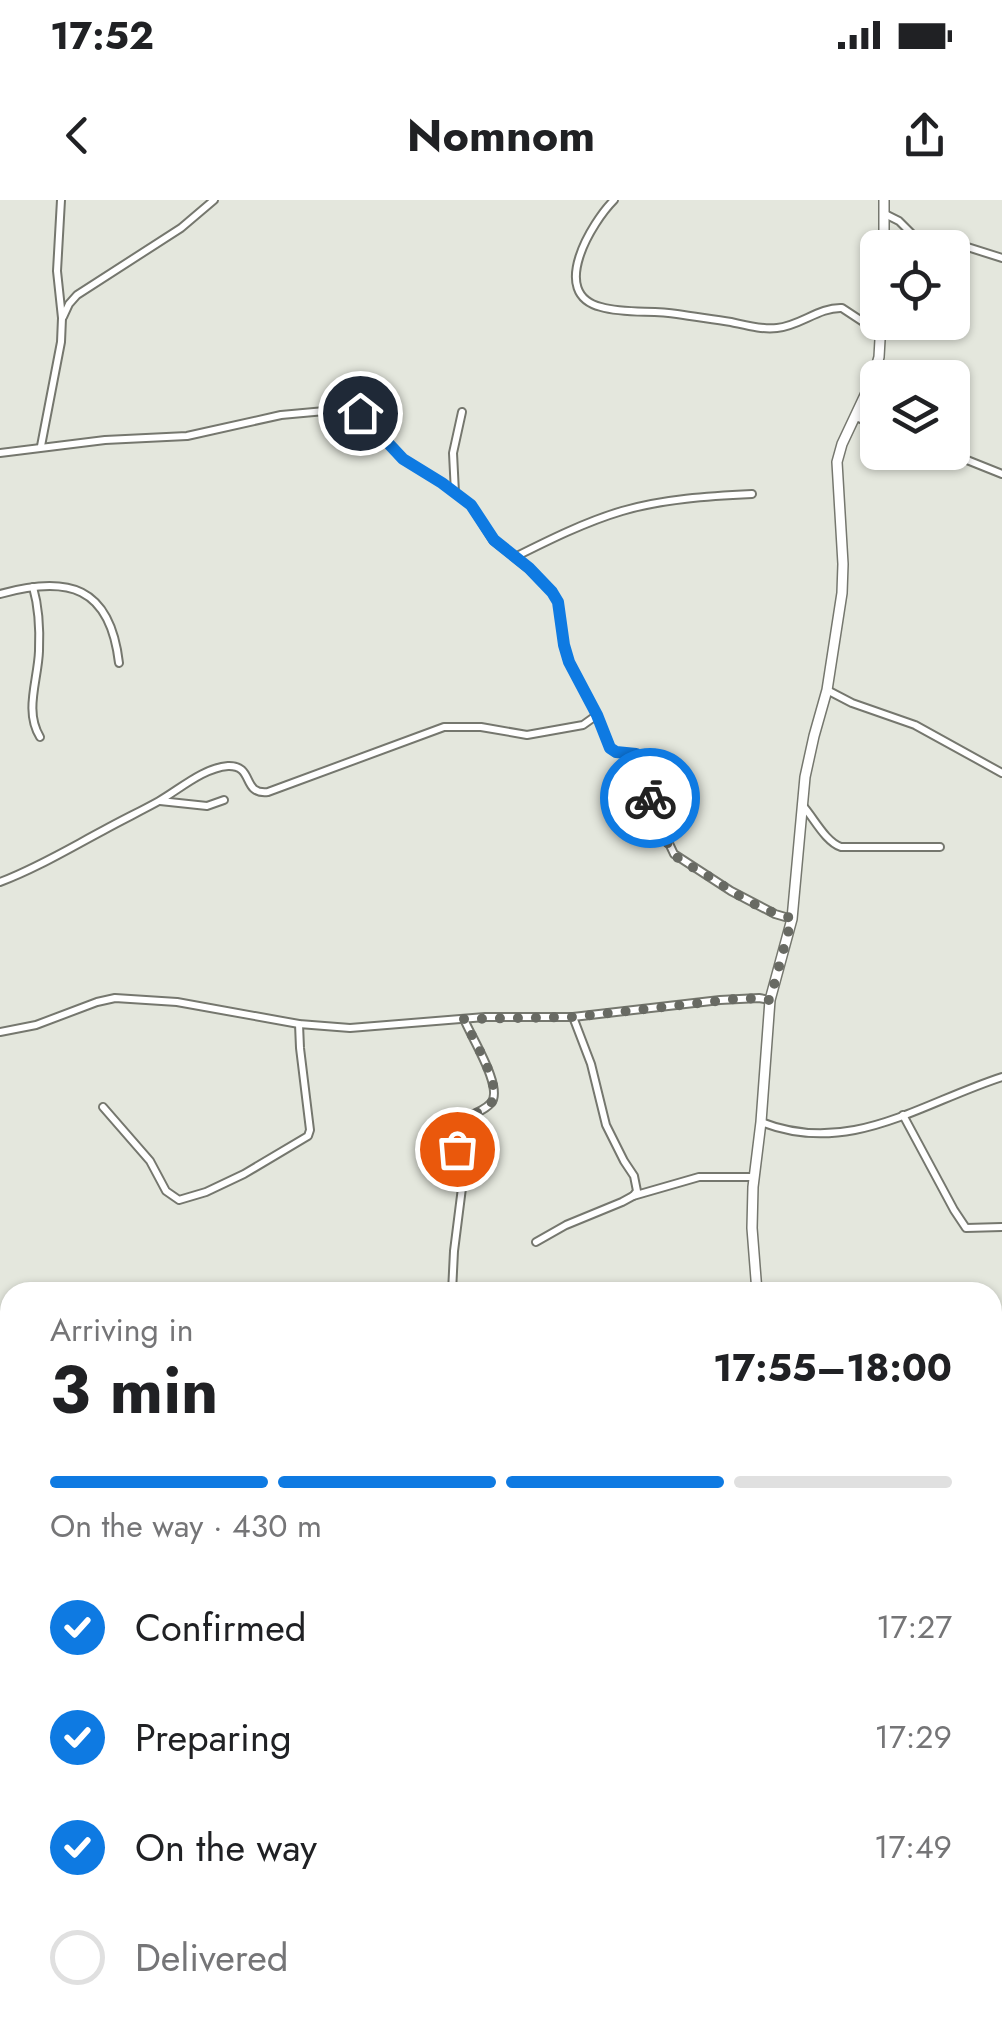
<!DOCTYPE html>
<html lang="en">
<head>
<meta charset="utf-8">
<style>
  :root { --surface:#fff; --page:#f6f6f6; --text:#202124; --muted:#757577; --line:#e0e0e0; --accent:#0e7ae2 }
  body { margin:0; font-family:Jost,sans-serif; background:var(--page); color:var(--text); height:100vh; display:flex; flex-direction:column; font-size:38px; white-space:nowrap }
  * { box-sizing:border-box; margin:0 }
  p { font-size:32px; color:var(--muted) }
  .icon { flex:none; width:55px; height:55px; fill:none; stroke:currentColor; stroke-width:2; stroke-linecap:round; stroke-linejoin:round }
  .map { position:relative; flex:1; overflow:hidden }
  .panel { position:absolute; left:0px; top:1082px; width:1002px; height:752px; display:flex; flex-direction:column; background:var(--surface); border-radius:30px 30px 0 0; box-shadow:0 2px 8px #0004 }
  .panel>* { flex:none }
  .tools { position:absolute; left:860px; top:30px; display:grid; gap:20px }
  .tools a { display:grid; place-items:center; width:110px; height:110px; border-radius:15px; background:var(--surface); box-shadow:0 2px 8px #0004; font-size:50px }
  .pin { position:absolute; display:grid; place-items:center; width:85px; height:85px; color:#fff; margin:-42px; border:5px solid #fff; border-radius:50%; box-shadow:0 2px 10px #0007 }
  .courier { position:absolute; display:grid; place-items:center; width:100px; height:100px; margin:-50px; border:8px solid #0e7ae2; border-radius:50%; background:#fff; color:#222; box-shadow:0 2px 12px #0007 }
  .summary em { font-style:normal; font-weight:700 }
  .summary div { display:flex; flex-direction:column-reverse }
  .summary { display:flex; align-items:center; justify-content:space-between; height:170px; padding:0 50px }
  h1 { font-size:65px; font-weight:700; line-height:75px }
  .bar { display:grid; grid-template-columns:repeat(4,1fr); gap:15px 10px; align-content:center; height:120px; padding:0 50px }
  .bar i { height:12px; border-radius:8px; background:var(--line) }
  .bar .active { background:var(--accent) }
  .bar p { grid-column:span 4 }
  ol { padding:0 50px; list-style:none }
  li { display:flex; align-items:center; gap:30px; height:110px }
  li p { margin-inline-start:auto }
  li .icon { padding:10px; border-radius:50%; background:var(--accent); color:#fff; stroke-width:4 }
  li:last-child { color:var(--muted) }
  li i { width:55px; height:55px; border:5px solid var(--line); border-radius:50% }
  .status { display:flex; justify-content:space-between; align-items:center; height:70px; padding:0 50px; background:var(--surface); direction:ltr }
  .status svg { height:28px; fill:currentColor }
  header { display:flex; justify-content:space-between; align-items:center; height:130px; padding:0 50px; background:var(--surface); font-size:45px; font-weight:700 }
  .map>svg:first-child { display:block }
</style>
</head>
<body>
<div class="status"><b>17:52</b><svg viewBox="0 0 49 12"><path d="M0 12V9h3v3zM5 12V6h3v6zM10 12V3h3v9zM15 12V0h3v12zM26 1h20v11H26zM47 4h2v5h-2z"/></svg></div>
<header><svg class="icon" aria-label="back" viewBox="0 0 24 24"><path d="M15 5l-7 7 7 7"/></svg>Nomnom<svg class="icon" aria-label="share" viewBox="0 0 24 24"><path d="M12 15V3M7 8l5-5 5 5M5 13v7h14v-7"/></svg></header>
<div class="map">
<svg width="1002" height="1834" viewBox="0 0 1002 1834">
  <rect width="100%" height="100%" fill="#e4e7dd"/>
  <g fill="none" stroke-linecap="round" stroke-linejoin="round">
    <defs>
      <g id="street">
        <path d="M 614,0 C 592,22 548,94 601,107 C 625,114 652,110 677,114 C 695,117 713,119 731,122 C 745,125 762,130 777,128 C 800,126 819,107 842,108 L 880,133"/>
        <polyline points="885,14 899,21 917,39 958,44 1002,58"/>
        <polyline points="63,117 69,104 77,95 181,28 214,0"/>
        <polyline points="856,217 878,226"/>
        <polyline points="41,246 61,142 62,118 57,71 61,0"/>
        <polyline points="947,252 1002,274"/>
        <polyline points="0,253 105,240 187,236 281,215 336,210 360,213 403,259 442,283 471,305 493,340 529,369 552,392 558,402 564,445 569,462 597,515 610,547 616,552 636,554 647,572 652,607 674,654 731,691 775,714 792,719"/>
        <polyline points="455,293 453,253 462,212"/>
        <path d="M 515,357 C 549,340 585,322 622,311 C 663,299 709,296 752,294"/>
        <path d="M 33,387 C 39,408 40,429 39,451 C 38,480 24,511 40,537"/>
        <path d="M 0,394 C 68,375 110,386 119,463"/>
        <polyline points="827,490 852,503 915,525 1002,573"/>
        <polyline points="160,601 207,606 224,600"/>
        <path d="M 804,607 C 815,620 826,642 841,647 L 940,647"/>
        <path d="M 0,682 C 37,668 70,648 104,630 C 122,620 141,611 159,601 C 180,589 203,568 228,566 C 255,565 241,595 268,592 L 444,527 L 481,527 L 527,535 L 583,525 L 597,515"/>
        <polyline points="0,832 36,825 97,802 115,798 177,802 299,824 350,828 485,817 573,817 720,800 759,798 770,800"/>
        <polyline points="103,907 150,961 166,991 179,1000 206,992 244,974 308,936 310,930 300,848 299,824"/>
        <polyline points="903,915 954,1010 966,1028 1002,1027"/>
        <path d="M 761,922 C 849,957 921,903 1002,877"/>
        <polyline points="633,996 699,977 754,977"/>
        <polyline points="536,1042 566,1025 622,1002 633,996 637,991 634,976 624,961 606,925 591,864 573,817"/>
        <path d="M 452,1092 L 454,1051 L 464,972 C 460,955 447,939 454,922 C 465,917 482,913 491,903 C 504,888 471,837 464,819"/>
        <polyline points="0,1169 10,1174"/>
        <polyline points="0,1348 10,1347"/>
        <polyline points="992,1372 1002,1373"/>
        <polyline points="992,1683 1002,1679"/>
        <polyline points="992,1819 1002,1819"/>
        <polyline points="566,1834 570,1825"/>
      </g>
      <g id="secondary">
        <polyline points="884,48 884,0"/>
        <polyline points="757,1092 752,1028 753,987 761,922 770,800 792,719 805,577 814,536 827,490 842,393 843,364 837,262 842,244 873,178 879,157 881,122"/>
        <polyline points="0,1472 10,1525"/>
        <polyline points="179,1825 184,1834"/>
        <polyline points="967,1825 967,1834"/>
      </g>
    </defs>
    <use href="#street" stroke="#75776e" stroke-width="10"/>
    <use href="#secondary" stroke="#75776e" stroke-width="12"/>
    <use href="#street" stroke="#fff" stroke-width="6"/>
    <use href="#secondary" stroke="#fff" stroke-width="9"/>
  </g>
  <g fill="none" stroke-linecap="round" stroke-linejoin="round">
    <path stroke="#686a63" stroke-width="10" stroke-dasharray="0 18" d="M 457,949 L 450,934 L 454,922 C 465,917 482,913 491,903 C 504,888 471,837 464,819 L 573,817 L 745,798 L 770,800 L 792,718 C 759,711 730,690 702,672 C 693,667 682,663 675,655 C 666,644 653,613 650,598"/>
    <polyline stroke="#0e7ae2" stroke-width="12" points="360,213 403,259 442,283 471,305 494,340 529,368 552,392 558,402 564,445 569,462 597,515 610,548 616,552 636,554 647,572 650,598"/>
  </g>
</svg>
<div class="tools">
<a><svg class="icon" aria-label="locate" viewBox="0 0 24 24"><circle cx="12" cy="12" r="6"/><path d="M12 2v4M12 18v4M2 12h4M18 12h4"/></svg></a>
<a><svg class="icon" aria-label="layers" viewBox="0 0 24 24"><path d="M12 4l9 5-9 5-9-5zM3 14l9 5 9-5"/></svg></a>
</div>
<div class="pin" style="left:457px;top:949px;background:#ea580c"><svg class="icon" aria-label="bag" viewBox="0 0 24 24"><path d="M5 8h14l-1 12H6zM9 8a3 3 0 0 1 6 0"/></svg></div>
<div class="pin" style="left:360px;top:213px;background:#1f2937"><svg class="icon" aria-label="home" viewBox="0 0 24 24"><path d="M3 11l9-7 9 7M6 9v11h12V9"/></svg></div>
<div class="courier" style="left:650px;top:598px"><svg class="icon" aria-label="bike" viewBox="0 0 24 24"><circle cx="6" cy="16" r="4"/><circle cx="18" cy="16" r="4"/><path d="M6 16l4-8h5l3 8M10 8l3 8H6M13 5h3"/></svg></div>
<section class="panel">
<div class="summary"><div><h1>3 min</h1><p>Arriving in</p></div><em>17:55–18:00</em></div>
<div class="bar"><i class="active"></i><i class="active"></i><i class="active"></i><i></i><p>On the way · 430 m</p></div>
<ol>
<li><svg class="icon" aria-label="check" viewBox="0 0 24 24"><path d="M5 12l5 5 9-10"/></svg>Confirmed<p>17:27</p></li>
<li><svg class="icon" aria-label="check" viewBox="0 0 24 24"><path d="M5 12l5 5 9-10"/></svg>Preparing<p>17:29</p></li>
<li><svg class="icon" aria-label="check" viewBox="0 0 24 24"><path d="M5 12l5 5 9-10"/></svg>On the way<p>17:49</p></li>
<li><i></i>Delivered</li>
</ol>
</section>
</div>
</body>
</html>
